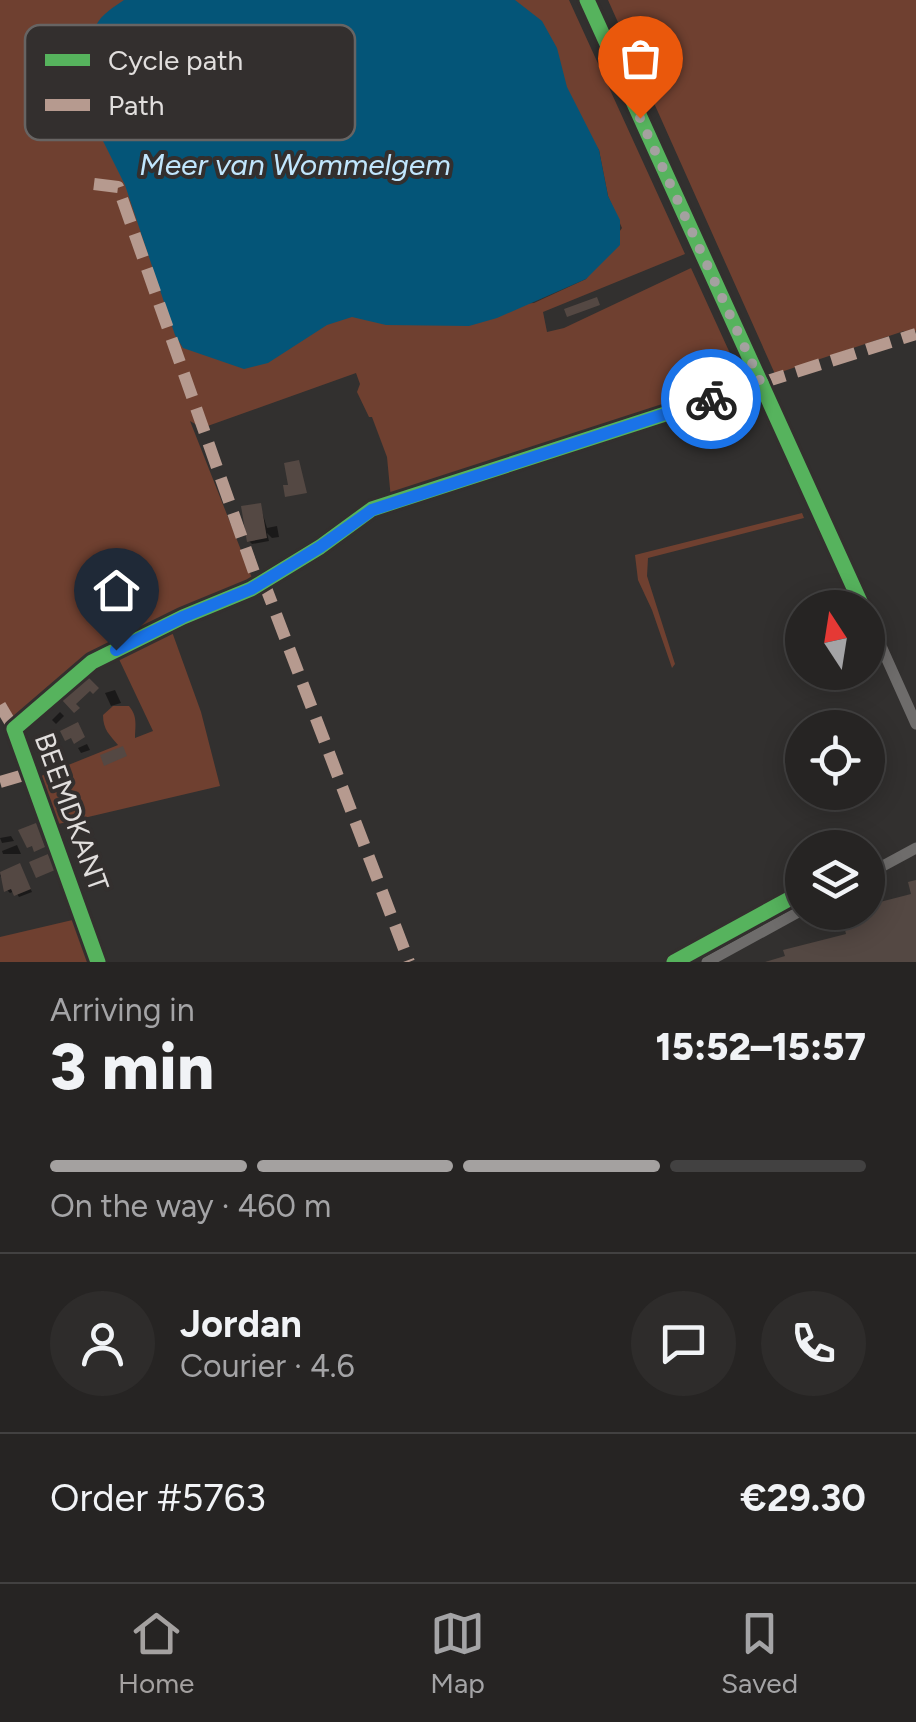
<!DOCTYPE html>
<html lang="en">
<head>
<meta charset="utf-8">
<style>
  :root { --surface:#262423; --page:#2e2c2b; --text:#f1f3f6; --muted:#a4a4a6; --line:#424141; --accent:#a4a1a0 }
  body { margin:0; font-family:Figtree,sans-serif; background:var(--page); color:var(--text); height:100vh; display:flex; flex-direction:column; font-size:38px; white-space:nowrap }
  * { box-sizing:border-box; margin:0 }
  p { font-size:32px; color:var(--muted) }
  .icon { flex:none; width:55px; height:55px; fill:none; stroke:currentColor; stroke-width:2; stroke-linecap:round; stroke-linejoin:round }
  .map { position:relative; height:962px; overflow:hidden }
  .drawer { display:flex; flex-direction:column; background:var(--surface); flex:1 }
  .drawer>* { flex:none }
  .needle { width:65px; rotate:348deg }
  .controls { position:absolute; left:785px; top:590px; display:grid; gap:20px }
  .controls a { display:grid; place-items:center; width:100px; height:100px; border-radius:50%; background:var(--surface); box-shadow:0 5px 25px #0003,0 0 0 2px var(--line); font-size:50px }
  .pin { position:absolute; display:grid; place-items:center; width:85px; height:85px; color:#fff; margin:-102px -42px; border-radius:50% 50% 50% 0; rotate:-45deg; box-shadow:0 0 10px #0007 }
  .pin .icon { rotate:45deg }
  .courier { position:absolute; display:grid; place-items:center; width:100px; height:100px; margin:-50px; border:8px solid #1a73e8; border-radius:50%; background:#fff; color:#222; box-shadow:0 2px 12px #0007 }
  .head em { font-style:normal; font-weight:800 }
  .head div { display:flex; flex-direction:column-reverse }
  .head { display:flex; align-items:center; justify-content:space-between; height:170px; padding:0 50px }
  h1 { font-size:65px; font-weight:800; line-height:75px }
  .bar { display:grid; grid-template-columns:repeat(4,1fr); gap:15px 10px; align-content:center; height:120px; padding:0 50px }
  .bar i { height:12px; border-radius:8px; background:var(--line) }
  .bar .active { background:var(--accent) }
  .bar p { grid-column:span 4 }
  .line { display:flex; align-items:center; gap:25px; padding:0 50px; border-top:2px solid var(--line) }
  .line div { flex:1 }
  .round { display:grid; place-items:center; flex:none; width:105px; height:105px; border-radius:52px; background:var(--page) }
  .menu { display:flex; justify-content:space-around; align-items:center; height:140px; border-top:2px solid var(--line); background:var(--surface); font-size:28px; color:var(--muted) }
  .menu a { display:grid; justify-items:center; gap:5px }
  .menu .active { color:var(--accent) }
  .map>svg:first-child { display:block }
</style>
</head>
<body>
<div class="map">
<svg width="916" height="962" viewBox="0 0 916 962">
  <rect width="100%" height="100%" fill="#32302f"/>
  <g fill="#6f4030">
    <polygon points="0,0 146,0 324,318 534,303 586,279 622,228 608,196 599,150 491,0 569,0 685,254 543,312 547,332 564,328 691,268 744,384 391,499 387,457 372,417 369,417 357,392 360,384 356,373 202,428 190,421 254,583 88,661 16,720 12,719 6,710 0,711"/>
    <polygon points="608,0 916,0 916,331 908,334 904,331 775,374"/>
    <path d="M 747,391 L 749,395 L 386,514 C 363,523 347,539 327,554 C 312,565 295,573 278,582 L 276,576 L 370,515 Z"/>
    <polygon points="802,513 804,518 648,558 647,576 675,664 672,668 652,610 638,580 635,555"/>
    <path d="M 171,629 L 201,712 L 220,786 L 54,825 L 36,778 L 118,745 C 110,735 103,730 103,715 L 113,706 L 129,706 C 138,717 135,725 135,738 L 153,731 L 118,657 Z"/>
    <polygon points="81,918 96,962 0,962 0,937"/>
  </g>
  <path fill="#045578" d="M 124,0 L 515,0 L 542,21 L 557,48 L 567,87 L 599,150 L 608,196 L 620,220 L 620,245 L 586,279 L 497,318 L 469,326 L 386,325 L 352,317 L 327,325 L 268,363 L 244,369 L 183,348 L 175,335 L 125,185 L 95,125 C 97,114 97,106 98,94 C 98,85 105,83 104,72 C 98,30 80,29 124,0 Z"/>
  <g fill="#0007">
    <polygon points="260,505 267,528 277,526 279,537 272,538 267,533 269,541 252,544 249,541"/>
    <polygon points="115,690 121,703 111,706 105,693"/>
    <polygon points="60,712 64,716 56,724 52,720"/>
    <polygon points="87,744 90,750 81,753 78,748"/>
    <polygon points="11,836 14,841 2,843 0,838"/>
    <polygon points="17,845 21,854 3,854 2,851"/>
    <polygon points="20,866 32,892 19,897 15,891 10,893 7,890 0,875"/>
  </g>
  <g fill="#544843">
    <polygon points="597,297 600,305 567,317 564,309"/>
    <polygon points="299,460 307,493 285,497 283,485 288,485 284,463"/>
    <polygon points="261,503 267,538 247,542 241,506"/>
    <polygon points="87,676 99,688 93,694 90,691 76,704 80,708 74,713 62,700"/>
    <polygon points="78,722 85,737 74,744 71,738 65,741 60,731"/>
    <polygon points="123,746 127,756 104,766 100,755"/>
    <polygon points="36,823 45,847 34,852 32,846 27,848 18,830"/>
    <polygon points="48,854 55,870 36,878 29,862"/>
    <polygon points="20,863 31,889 14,896 11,889 4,892 0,872"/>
    <polygon points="916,880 916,962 765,962 785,956 783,950 846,934 842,918 868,912 876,903 911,894 908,882"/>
  </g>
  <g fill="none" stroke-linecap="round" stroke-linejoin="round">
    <g stroke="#6e6c6b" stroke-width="11">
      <polyline points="587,0 863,608"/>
      <polyline points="868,617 916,724"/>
      <polyline points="868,874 916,848"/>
      <polyline points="98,962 14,729 92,662 183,617 251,589 320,547 372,509 761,383"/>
      <polyline points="707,962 802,910"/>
    </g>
    <g stroke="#b69a8f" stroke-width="12" stroke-dasharray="25 12" stroke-linecap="butt">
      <polyline points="94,184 118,187 255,575 266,588 409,962"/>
      <polyline points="761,383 916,334"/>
      <polyline points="0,705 14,729"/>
      <polyline points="0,782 31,773"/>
    </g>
    <defs>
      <g id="cycleway">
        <polyline points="587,0 863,608"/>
        <polyline points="98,962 14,729 92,662 183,617 251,589 320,547 372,509 761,383"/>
        <polyline points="674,962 802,892"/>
      </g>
    </defs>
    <use href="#cycleway" stroke="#332f2e" stroke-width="21"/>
    <use href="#cycleway" stroke="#56b35d" stroke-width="15"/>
  </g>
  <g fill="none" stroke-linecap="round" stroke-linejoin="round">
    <polyline stroke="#a4a1a0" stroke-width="10" stroke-dasharray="0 18" points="640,118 761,383 711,399"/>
    <polyline stroke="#1a73e8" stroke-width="12" points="116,650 183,617 251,589 320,547 372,510 711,399"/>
  </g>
  <g text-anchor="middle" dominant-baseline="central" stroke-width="8" stroke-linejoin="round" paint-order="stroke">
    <g font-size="28" fill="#e1dedd" stroke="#332f2e">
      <text transform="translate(72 812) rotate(70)">BEEMDKANT</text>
    </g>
    <g font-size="30" font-style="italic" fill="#c1e6fd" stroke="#332f2e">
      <text x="295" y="164">Meer van Wommelgem</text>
    </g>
  </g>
  <rect x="25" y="25" width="330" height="115" rx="15" fill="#332f2e" stroke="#676463" stroke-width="2.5"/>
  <rect x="45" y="54" width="45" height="12" fill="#56b35d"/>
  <rect x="45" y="99" width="45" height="12" fill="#b69a8f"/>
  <g font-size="28" fill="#e1dedd">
    <text x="108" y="70">Cycle path</text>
    <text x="108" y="115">Path</text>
  </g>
</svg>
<div class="controls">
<a><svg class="needle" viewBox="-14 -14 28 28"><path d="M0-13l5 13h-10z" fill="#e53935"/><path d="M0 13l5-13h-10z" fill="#a4a4a6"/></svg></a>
<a><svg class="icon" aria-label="locate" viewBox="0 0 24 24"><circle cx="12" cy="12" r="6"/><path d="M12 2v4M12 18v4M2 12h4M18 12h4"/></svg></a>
<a><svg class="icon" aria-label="layers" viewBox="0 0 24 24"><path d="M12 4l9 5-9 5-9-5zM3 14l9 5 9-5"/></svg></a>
</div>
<div class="pin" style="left:640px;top:118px;background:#ea580c"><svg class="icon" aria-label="bag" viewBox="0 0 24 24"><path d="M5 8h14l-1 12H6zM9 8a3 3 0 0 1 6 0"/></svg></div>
<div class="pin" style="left:116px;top:650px;background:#1f2937"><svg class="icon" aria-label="home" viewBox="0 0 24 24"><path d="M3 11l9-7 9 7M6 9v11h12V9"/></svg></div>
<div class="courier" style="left:711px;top:399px"><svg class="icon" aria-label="bike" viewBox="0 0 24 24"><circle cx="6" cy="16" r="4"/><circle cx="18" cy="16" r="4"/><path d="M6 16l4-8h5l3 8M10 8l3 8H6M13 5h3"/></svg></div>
</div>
<section class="drawer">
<div class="head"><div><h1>3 min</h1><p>Arriving in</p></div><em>15:52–15:57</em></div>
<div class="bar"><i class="active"></i><i class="active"></i><i class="active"></i><i></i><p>On the way · 460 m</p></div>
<div class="line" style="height:180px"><a class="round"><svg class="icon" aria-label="person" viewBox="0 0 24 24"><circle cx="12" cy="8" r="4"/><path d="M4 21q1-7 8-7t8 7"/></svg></a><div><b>Jordan</b><p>Courier · 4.6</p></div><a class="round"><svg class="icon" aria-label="chat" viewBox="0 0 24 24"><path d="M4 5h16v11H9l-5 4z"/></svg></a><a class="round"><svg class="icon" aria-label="phone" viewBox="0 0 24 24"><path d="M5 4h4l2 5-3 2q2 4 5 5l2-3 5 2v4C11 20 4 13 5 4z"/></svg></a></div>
<div class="line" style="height:130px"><div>Order #5763</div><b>€29.30</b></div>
</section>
<nav class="menu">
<a class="active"><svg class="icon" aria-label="home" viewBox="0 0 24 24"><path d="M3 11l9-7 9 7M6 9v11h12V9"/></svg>Home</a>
<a><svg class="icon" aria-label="map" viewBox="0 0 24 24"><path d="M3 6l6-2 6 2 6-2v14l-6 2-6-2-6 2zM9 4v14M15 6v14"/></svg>Map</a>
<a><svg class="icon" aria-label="saved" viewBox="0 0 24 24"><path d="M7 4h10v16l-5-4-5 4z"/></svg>Saved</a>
</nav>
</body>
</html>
